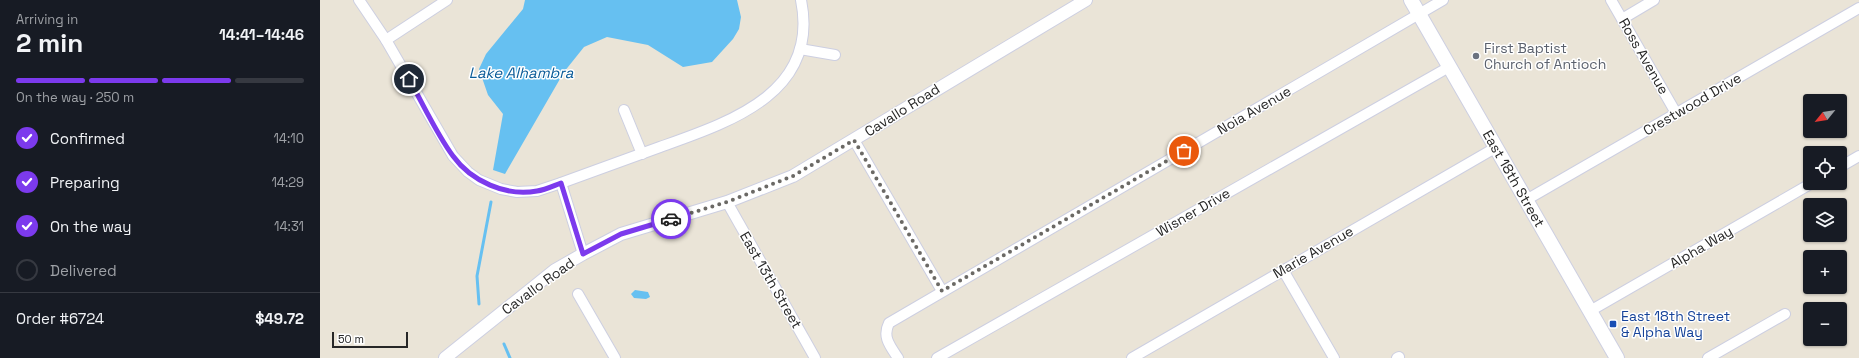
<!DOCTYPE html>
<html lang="en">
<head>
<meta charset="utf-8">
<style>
  :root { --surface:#171b24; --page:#20242c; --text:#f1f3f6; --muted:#9ea1a6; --line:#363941; --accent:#7c3aed }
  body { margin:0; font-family:"Space Grotesk",sans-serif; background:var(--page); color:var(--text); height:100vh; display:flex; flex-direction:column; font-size:15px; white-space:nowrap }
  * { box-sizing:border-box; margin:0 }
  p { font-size:13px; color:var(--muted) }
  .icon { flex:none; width:22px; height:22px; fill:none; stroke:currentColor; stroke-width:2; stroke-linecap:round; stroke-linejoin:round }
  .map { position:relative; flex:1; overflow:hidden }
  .drawer { display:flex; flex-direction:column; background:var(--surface); width:320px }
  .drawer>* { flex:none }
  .needle { width:26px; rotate:240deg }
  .tools { position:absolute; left:1483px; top:94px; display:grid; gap:8px }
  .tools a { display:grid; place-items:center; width:44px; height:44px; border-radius:4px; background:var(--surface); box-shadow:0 1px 3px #0004; font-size:20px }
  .scale { position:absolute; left:12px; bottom:10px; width:76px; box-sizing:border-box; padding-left:4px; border:2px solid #272727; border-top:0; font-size:11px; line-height:14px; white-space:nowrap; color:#272727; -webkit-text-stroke:3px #fff; paint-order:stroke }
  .pin { position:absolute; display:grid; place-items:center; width:34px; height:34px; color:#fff; margin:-17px; border:2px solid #fff; border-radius:50%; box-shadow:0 1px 4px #0007 }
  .courier { position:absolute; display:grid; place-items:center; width:40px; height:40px; margin:-20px; border:3px solid #7c3aed; border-radius:50%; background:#fff; color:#222; box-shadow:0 1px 5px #0007 }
  .head em { font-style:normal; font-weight:700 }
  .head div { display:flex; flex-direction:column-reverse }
  .head { display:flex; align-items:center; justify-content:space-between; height:68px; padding:0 16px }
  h1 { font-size:26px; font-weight:700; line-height:30px }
  .bar { display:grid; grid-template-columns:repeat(4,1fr); gap:6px 4px; align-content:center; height:48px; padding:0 16px }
  .bar i { height:5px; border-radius:3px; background:var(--line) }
  .bar .active { background:var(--accent) }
  .bar p { grid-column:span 4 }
  .line { display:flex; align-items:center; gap:10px; padding:0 16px; border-top:1px solid var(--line) }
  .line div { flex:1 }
  ol { padding:0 16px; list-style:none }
  li { display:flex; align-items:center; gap:12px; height:44px }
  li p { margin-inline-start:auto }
  li .icon { padding:4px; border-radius:50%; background:var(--accent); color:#fff; stroke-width:4 }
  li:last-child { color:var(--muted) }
  li i { width:22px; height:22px; border:2px solid var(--line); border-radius:50% }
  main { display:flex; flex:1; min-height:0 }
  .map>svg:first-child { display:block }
</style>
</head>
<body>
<main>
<section class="drawer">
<div class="head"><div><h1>2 min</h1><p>Arriving in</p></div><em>14:41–14:46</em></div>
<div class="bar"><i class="active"></i><i class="active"></i><i class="active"></i><i></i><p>On the way · 250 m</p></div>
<ol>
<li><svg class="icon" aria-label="check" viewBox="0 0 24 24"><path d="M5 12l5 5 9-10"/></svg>Confirmed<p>14:10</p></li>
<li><svg class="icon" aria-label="check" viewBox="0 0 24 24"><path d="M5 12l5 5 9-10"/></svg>Preparing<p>14:29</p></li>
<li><svg class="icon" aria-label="check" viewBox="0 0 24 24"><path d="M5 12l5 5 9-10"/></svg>On the way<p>14:31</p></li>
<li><i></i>Delivered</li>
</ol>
<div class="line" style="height:52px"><div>Order #6724</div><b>$49.72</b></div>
</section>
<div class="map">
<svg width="1539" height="358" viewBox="0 0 1539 358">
  <rect width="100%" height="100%" fill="#eae4d7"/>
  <g fill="#66c0f1">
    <polygon points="205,0 417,0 421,17 419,29 413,39 392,62 363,67 328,45 287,37 264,47 244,72 185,174 173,170 183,114 168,95 159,69 166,54 203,9"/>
    <polygon points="315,290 328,292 330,297 326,299 314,298 311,294"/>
  </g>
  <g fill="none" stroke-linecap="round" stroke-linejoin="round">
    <g stroke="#66c0f1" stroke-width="3">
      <polyline points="159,304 157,276 171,202"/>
      <polyline points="184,344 190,358"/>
    </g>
    <defs>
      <g id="minor">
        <path d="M 39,0 L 66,40 L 133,156 L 148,172 L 159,180 L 181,189 L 197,192 L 217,191 L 241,183 C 274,171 307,159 340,147 C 410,122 500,93 481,0"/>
        <polyline points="1291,0 1356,113"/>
        <polyline points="1302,19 1334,0"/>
        <polyline points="66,40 127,0"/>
        <polyline points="480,49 515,55"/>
        <polyline points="304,110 322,154"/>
        <polyline points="534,140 622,291"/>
        <polyline points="1520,167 1539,156"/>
        <polyline points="241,183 263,254"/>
        <polyline points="1206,200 1539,8"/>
        <polyline points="407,202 495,358"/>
        <polyline points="963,270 1014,358"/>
        <polyline points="258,294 295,358"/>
        <polyline points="1270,311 1492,183"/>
        <path d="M 578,358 C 570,346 562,337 569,323 L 1123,0"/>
        <polyline points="617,358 1129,67"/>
        <polyline points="812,358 1175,148"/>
        <polyline points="1077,358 1079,357"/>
        <polyline points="1388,358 1465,314"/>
      </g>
      <polyline id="tertiary" points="125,358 235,270 263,254 301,234 407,202 473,176 766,0"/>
      <g id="secondary">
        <path id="s1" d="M 1091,0 L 1297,358"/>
      </g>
    </defs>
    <use href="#minor" stroke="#cdcfe1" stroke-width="12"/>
    <use href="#tertiary" stroke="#cdcfe1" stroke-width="14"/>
    <use href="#secondary" stroke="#cdcfe1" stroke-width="16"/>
    <use href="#minor" stroke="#fff" stroke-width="10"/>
    <use href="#tertiary" stroke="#fff" stroke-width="12"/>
    <use href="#secondary" stroke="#fff" stroke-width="14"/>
  </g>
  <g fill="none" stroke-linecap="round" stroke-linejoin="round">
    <polyline stroke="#6b6965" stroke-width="4" stroke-dasharray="0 7.2" points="351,219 407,202 473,176 534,140 622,291 864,151"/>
    <path stroke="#7c3aed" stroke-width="5" d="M 89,79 C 102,102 117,135 133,156 C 151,181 186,197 217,191 C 225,190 233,186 241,183 L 263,254 L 301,234 L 351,219"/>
  </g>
  <circle fill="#6b7280" stroke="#fff" stroke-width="1.5" cx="1156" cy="56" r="4"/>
  <rect fill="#1a4fb4" stroke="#fff" stroke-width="1.5" x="1289" y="320" width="8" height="8" rx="2"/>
  <g text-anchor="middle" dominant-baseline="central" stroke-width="3" stroke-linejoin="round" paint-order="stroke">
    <g font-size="14" fill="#5b616d" stroke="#fff" text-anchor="start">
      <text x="1164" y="48">First Baptist<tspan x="1164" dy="16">Church of Antioch</tspan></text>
    </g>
    <g font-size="14" fill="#272727" stroke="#fff">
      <text transform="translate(1324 56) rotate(60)">Ross Avenue</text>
      <text transform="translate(1372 104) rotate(-30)">Crestwood Drive</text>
      <text transform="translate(582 110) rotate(-32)">Cavallo Road</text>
      <text transform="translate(934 110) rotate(-30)">Noia Avenue</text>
      <text stroke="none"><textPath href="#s1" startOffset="206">East 18th Street</textPath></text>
      <text transform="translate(873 212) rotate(-30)">Wisner Drive</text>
      <text transform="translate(1381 247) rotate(-30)">Alpha Way</text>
      <text transform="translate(993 252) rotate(-30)">Marie Avenue</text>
      <text transform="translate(451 280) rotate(60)">East 13th Street</text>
      <text transform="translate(218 286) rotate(-36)">Cavallo Road</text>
    </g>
    <g font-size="14" fill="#164399" stroke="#fff" text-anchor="start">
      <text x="1301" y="316">East 18th Street<tspan x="1301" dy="16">&amp; Alpha Way</tspan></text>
    </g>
    <g font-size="15" font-style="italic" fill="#0a5b98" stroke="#fff">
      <text x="201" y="72">Lake Alhambra</text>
    </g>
  </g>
</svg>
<div class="tools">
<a><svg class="needle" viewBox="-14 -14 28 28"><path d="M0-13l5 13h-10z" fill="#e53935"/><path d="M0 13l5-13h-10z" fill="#9ea1a6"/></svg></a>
<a><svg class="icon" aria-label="locate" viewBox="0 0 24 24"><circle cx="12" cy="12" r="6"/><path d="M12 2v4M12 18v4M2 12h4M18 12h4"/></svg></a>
<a><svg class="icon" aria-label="layers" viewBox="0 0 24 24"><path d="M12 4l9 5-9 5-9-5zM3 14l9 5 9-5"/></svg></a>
<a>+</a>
<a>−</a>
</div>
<div class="scale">50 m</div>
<div class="pin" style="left:864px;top:151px;background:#ea580c"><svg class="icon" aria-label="bag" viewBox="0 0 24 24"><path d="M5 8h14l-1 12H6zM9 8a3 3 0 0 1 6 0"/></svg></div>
<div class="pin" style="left:89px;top:79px;background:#1f2937"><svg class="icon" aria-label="home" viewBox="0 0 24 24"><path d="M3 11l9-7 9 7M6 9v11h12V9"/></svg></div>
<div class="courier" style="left:351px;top:219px"><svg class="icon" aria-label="car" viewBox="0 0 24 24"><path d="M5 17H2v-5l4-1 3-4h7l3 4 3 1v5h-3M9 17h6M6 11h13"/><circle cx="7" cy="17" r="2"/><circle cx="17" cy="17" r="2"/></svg></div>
</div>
</main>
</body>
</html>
